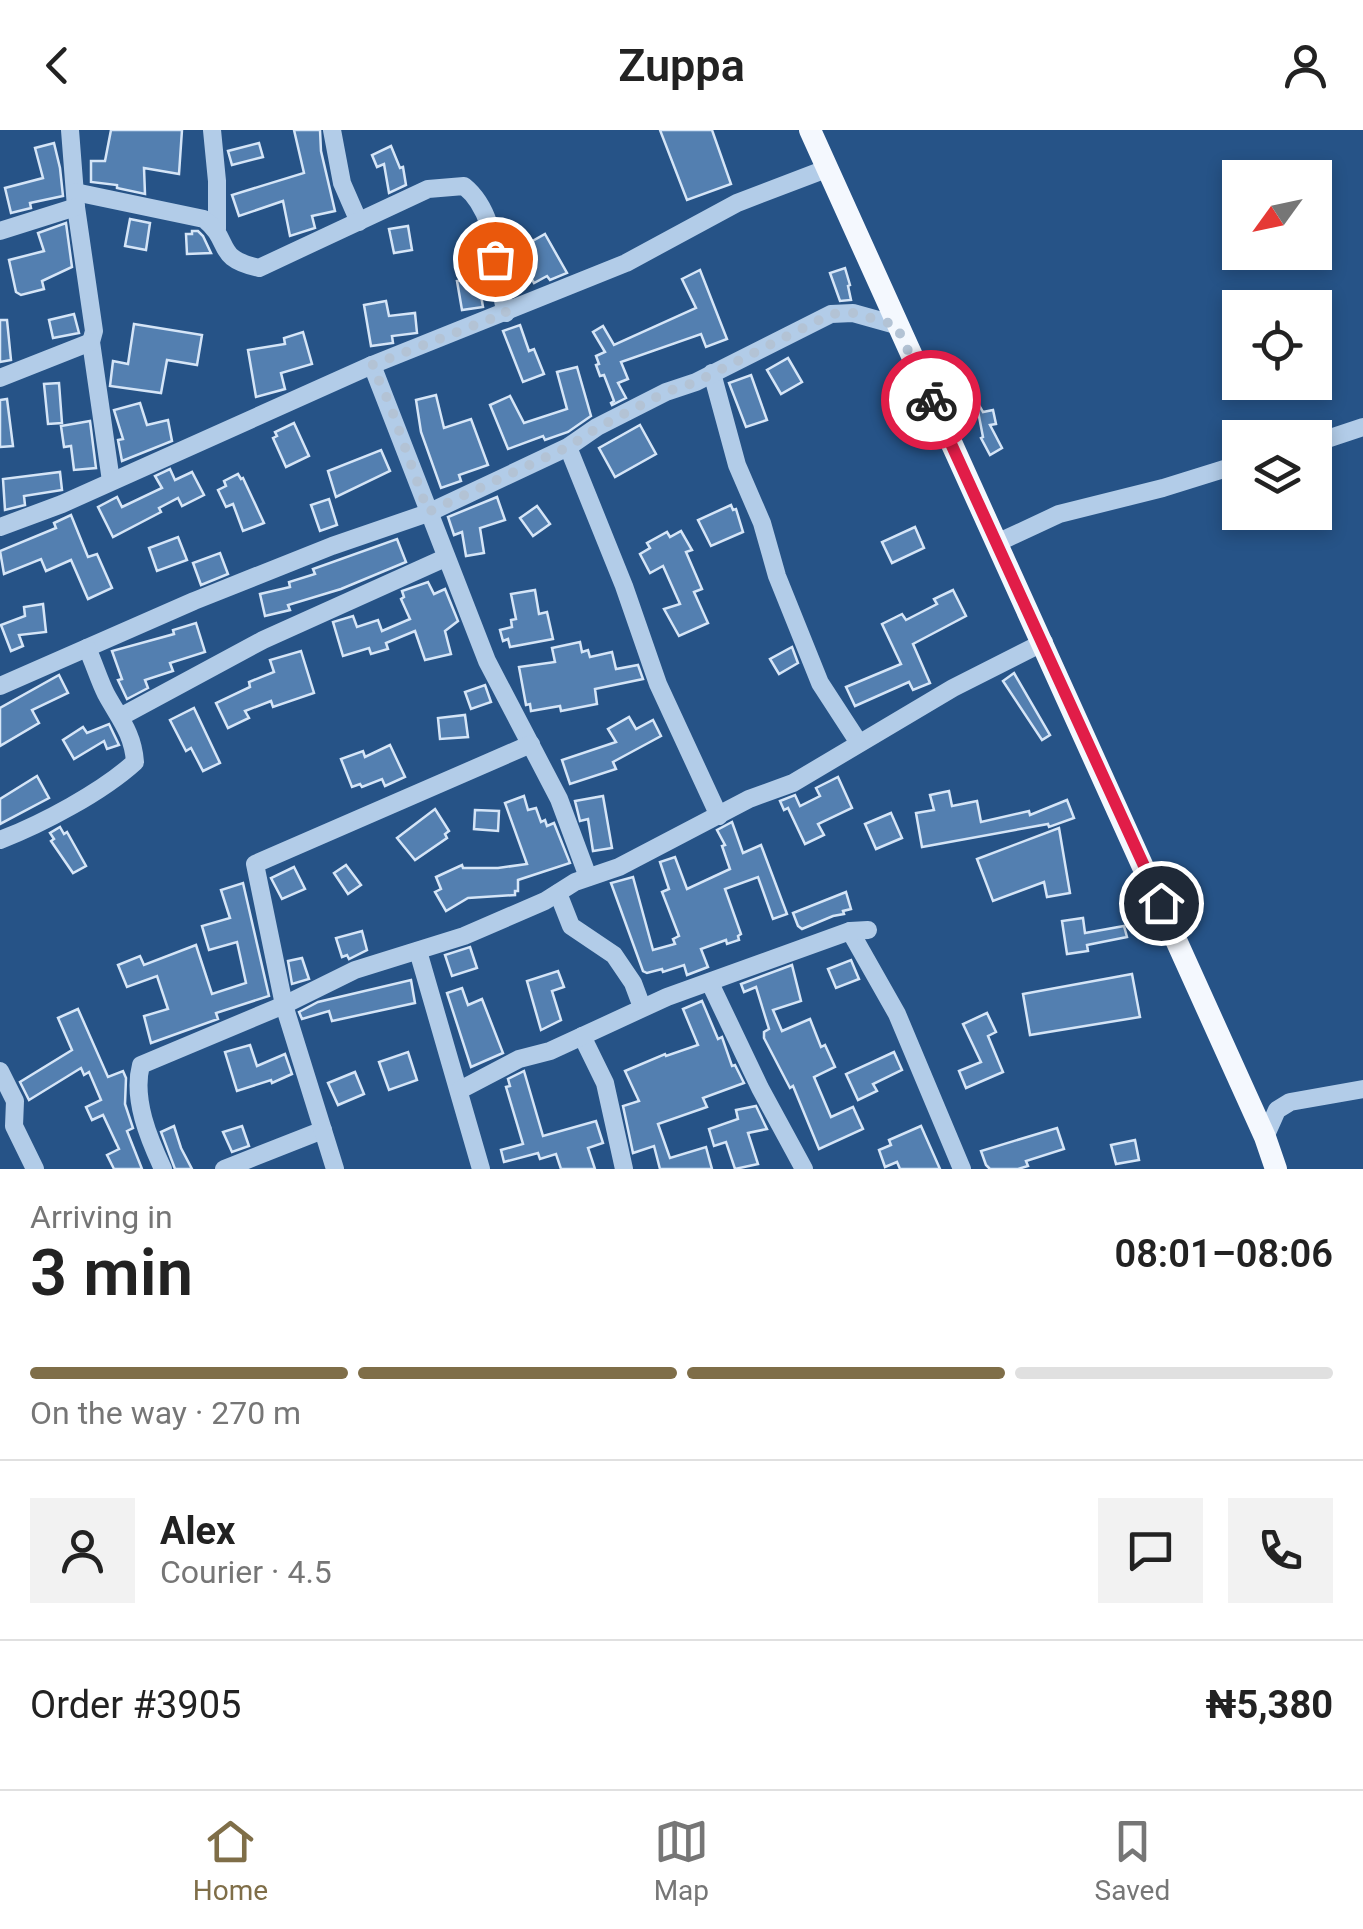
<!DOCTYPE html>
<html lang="en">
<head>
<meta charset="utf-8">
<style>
  :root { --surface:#fff; --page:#f2f2f2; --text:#222; --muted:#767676; --line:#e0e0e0; --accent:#7f6e48 }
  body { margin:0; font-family:Roboto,sans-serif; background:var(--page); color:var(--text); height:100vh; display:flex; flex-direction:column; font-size:38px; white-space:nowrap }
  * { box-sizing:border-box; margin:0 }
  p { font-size:32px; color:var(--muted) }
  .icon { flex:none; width:55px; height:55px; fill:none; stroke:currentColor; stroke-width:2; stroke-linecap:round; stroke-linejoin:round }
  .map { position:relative; height:1039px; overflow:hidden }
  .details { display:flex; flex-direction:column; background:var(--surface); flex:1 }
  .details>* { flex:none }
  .needle { width:65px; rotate:237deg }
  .fabs { position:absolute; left:1222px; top:30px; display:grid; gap:20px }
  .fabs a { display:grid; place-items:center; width:110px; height:110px; border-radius:0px; background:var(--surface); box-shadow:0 5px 15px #0003; font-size:50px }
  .pin { position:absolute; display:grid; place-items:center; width:85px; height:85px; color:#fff; margin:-42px; border:5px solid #fff; border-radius:50%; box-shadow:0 2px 10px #0007 }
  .courier { position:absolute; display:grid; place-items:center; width:100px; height:100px; margin:-50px; border:8px solid #e11d48; border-radius:50%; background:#fff; color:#222; box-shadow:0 2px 12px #0007 }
  .headline em { font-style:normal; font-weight:600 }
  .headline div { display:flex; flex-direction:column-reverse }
  .headline { display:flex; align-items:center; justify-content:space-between; height:170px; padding:0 30px }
  h1 { font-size:65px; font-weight:600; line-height:75px }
  .bar { display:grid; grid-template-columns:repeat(4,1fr); gap:15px 10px; align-content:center; height:120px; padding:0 30px }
  .bar i { height:12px; border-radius:8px; background:var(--line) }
  .bar .active { background:var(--accent) }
  .bar p { grid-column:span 4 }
  .line { display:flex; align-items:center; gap:25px; padding:0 30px; border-top:2px solid var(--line) }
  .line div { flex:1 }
  .round { display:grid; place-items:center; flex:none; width:105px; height:105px; border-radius:0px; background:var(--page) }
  header { display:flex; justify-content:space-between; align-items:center; height:130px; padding:0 30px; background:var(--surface); font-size:45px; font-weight:600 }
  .tab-bar { display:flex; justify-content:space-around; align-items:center; height:140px; border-top:2px solid var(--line); background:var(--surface); font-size:28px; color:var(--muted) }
  .tab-bar a { display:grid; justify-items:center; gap:5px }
  .tab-bar .active { color:var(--accent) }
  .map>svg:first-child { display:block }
</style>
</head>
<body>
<header><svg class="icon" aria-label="back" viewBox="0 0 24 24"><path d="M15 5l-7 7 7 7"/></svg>Zuppa<svg class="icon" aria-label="person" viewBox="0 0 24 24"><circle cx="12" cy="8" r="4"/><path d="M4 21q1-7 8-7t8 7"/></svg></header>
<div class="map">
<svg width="1363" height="1039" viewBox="0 0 1363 1039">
  <rect width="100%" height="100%" fill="#265387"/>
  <g fill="#537fb0" stroke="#d5e5f7" stroke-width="2.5">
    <polygon points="111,0 182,0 179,44 144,38 145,64 117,58 117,55 91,52 91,31 105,31"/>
    <polygon points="294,0 320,0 321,21 335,81 312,86 315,98 290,106 283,71 239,86 232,65 304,43"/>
    <polygon points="660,0 712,0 731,54 687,70"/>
    <polygon points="54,13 60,38 63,66 30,73 31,78 11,83 5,58 43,48 35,18"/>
    <polygon points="259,13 263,27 232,35 228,21"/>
    <polygon points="391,16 400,38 403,37 406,55 389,63 384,34 377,37 372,25"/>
    <polygon points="130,89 150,93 146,120 125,116"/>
    <polygon points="66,93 72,137 42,151 44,159 21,165 16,162 9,130 44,121 38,103"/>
    <polygon points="408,96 412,120 394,123 389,99"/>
    <polygon points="192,101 198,101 203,106 211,123 187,124 186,104 192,104"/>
    <polygon points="545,104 567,143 550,150 547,146 534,153 515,121"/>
    <polygon points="845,138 850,155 848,156 851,170 840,171 830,143"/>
    <polygon points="700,140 727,209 706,217 701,204 621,232 628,249 618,253 626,268 612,275 611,273 614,271 604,245 600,246 596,235 599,234 596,226 605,222 593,202 603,196 614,215 696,178 682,149"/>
    <polygon points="478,148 483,177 462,180 457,151"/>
    <polygon points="386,171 389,186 415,183 417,203 392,206 393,213 371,216 364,175"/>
    <polygon points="74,184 79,203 53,208 49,190"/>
    <polygon points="0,190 7,190 11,230 0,232"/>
    <polygon points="134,194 202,205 197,235 167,230 161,263 110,256 113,231 128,234"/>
    <polygon points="520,195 529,221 534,219 544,244 523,252 503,201"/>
    <polygon points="303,202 312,234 281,243 285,259 256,267 248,220 285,214 284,208"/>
    <polygon points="788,228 802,252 781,264 767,240"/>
    <polygon points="577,237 591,286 568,302 545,310 543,306 508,319 490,275 510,266 524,293 567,279 557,242"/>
    <polygon points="751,245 767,290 746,297 729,253"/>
    <polygon points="59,253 62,293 48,294 44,254"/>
    <polygon points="436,265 444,298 471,289 488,335 459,345 461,351 441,358 421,302 416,270"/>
    <polygon points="7,269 13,316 0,317 0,270"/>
    <polygon points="140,273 147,295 168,290 172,311 122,331 118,310 123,309 114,280"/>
    <polygon points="979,275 983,282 993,280 996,294 990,295 1002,318 990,325 981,308 983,307 977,276"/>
    <polygon points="90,291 96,338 74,340 71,316 64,317 61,296"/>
    <polygon points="294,293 309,326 286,337 273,308 277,306 275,302"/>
    <polygon points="640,295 656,324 615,347 599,318"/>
    <polygon points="381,320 390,341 336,367 328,341"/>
    <polygon points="170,339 175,350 192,342 204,365 182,376 178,368 159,378 161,382 113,407 98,377 117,367 122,377 162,358 155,346"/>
    <polygon points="60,342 62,360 24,366 25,375 5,380 3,349"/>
    <polygon points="238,344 241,349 243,348 264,393 243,401 233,374 226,377 218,360 226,356 224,351"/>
    <polygon points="497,367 505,390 480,398 484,423 466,426 462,402 454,405 448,387"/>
    <polygon points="329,369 337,395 320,401 311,375"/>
    <polygon points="731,375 733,380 736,379 743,402 711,416 698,390"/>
    <polygon points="537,376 550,394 533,406 520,388"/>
    <polygon points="71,385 88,427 97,424 112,458 88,469 71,430 46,441 41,429 4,444 0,421 56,398 54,393"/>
    <polygon points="915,397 924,418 892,433 882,412"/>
    <polygon points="681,401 692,420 686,422 702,459 694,462 708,493 679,506 664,479 680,474 663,436 650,443 640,424 650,418 647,413 667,402 670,407"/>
    <polygon points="178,407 187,430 157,441 149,418"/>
    <polygon points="397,409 406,432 341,459 288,475 290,480 265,486 260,464 290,457 289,452 315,444 313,439"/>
    <polygon points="220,423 228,444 201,455 193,433"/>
    <polygon points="428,452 434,464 445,459 458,491 445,501 451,524 425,530 415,501 386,513 388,519 371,524 369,518 343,526 333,492 353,486 357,497 378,490 382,501 410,489 401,469 404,467 402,461"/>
    <polygon points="535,460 539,484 547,482 553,509 510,517 508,509 503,511 500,500 512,497 511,490 516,489 511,464"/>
    <polygon points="953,460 966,486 913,514 930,553 913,560 909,552 855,576 846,557 901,534 882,494 902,484 906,490 937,474 934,469"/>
    <polygon points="43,474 46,502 19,505 23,516 11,521 1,495 25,486 24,477"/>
    <polygon points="196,493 205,522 170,533 173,541 145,550 148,558 127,569 118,550 122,549 112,521 174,504 173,500"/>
    <polygon points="580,512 582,522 588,520 590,527 612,522 616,539 638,535 643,549 595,559 597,574 561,581 560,576 531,581 530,574 526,575 519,537 555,532 552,518"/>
    <polygon points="792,517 798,533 779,544 770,529"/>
    <polygon points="301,521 314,563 273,577 271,571 245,581 249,588 228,598 216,573 250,557 249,552 274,542 270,530"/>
    <polygon points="1014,543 1050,605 1042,610 1003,551"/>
    <polygon points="59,545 68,563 32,580 39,593 0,616 0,578"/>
    <polygon points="485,555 491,572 471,579 465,562"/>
    <polygon points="194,578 220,633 203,641 191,618 186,621 170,590"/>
    <polygon points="465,585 468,607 440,609 438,588"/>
    <polygon points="629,587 636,599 653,590 661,606 613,632 616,639 570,654 562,630 616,612 608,599"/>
    <polygon points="109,594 119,615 107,619 104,611 74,629 63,610 83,597 87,603"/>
    <polygon points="390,615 405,647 385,656 382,649 362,657 360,654 352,657 341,629 363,621 365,627"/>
    <polygon points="37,646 49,668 0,694 0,669"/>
    <polygon points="838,647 852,678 818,694 824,705 805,714 788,678 784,680 780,671 795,665 800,676 820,666 816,658"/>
    <polygon points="949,661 952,676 977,671 981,692 1029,681 1030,685 1067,670 1074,688 1049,697 1048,694 922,717 916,683 934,680 930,665"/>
    <polygon points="524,666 528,680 536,678 541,692 545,690 547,696 554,693 570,733 518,750 518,761 515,761 515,765 468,768 446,781 435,762 441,759 436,747 462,735 463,738 498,738 527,734 505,673"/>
    <polygon points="603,666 612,718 593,721 588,689 580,691 575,671"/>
    <polygon points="435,679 449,701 445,704 447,708 415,730 397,708"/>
    <polygon points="475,680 499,681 498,701 474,699"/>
    <polygon points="891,683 902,708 876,719 865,694"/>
    <polygon points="732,692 743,723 761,715 787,784 773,789 758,747 725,759 741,804 738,806 739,810 727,814 726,810 701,819 708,837 687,845 684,835 663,842 662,839 647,843 643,841 611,753 633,747 653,820 675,814 673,809 679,806 662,762 669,759 660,732 675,727 687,759 730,739 722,716 725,715 717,700"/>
    <polygon points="60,697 64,704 67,702 86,736 73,743 51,711 54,709 50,703"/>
    <polygon points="1059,698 1070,763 1047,767 1044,752 993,771 977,729"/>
    <polygon points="346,735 361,755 348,764 334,743"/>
    <polygon points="294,737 305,759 282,769 271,748"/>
    <polygon points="243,753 269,866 216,883 218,889 151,913 144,886 168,879 157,846 127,857 118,835 140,826 144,835 196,815 212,864 246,853 237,812 209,820 202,796 230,788 221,760"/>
    <polygon points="846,762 851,779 843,781 844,784 833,786 802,799 798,796 793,783"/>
    <polygon points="1083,788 1085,803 1124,796 1127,807 1087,815 1088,821 1067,824 1062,791"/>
    <polygon points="362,801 367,820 349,829 347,825 342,827 336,808"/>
    <polygon points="470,817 477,838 452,846 445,825"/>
    <polygon points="302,828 309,849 292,854 288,831"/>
    <polygon points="851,830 859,849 836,858 828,839"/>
    <polygon points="792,835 801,871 773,880 782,901 810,889 821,917 825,915 835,937 814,947 831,987 853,977 863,999 819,1019 793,956 790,958 764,908 764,902 769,899 756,857 744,862 741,854"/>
    <polygon points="558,841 564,857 552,861 561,890 541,900 527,851"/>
    <polygon points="1132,844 1140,887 1030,905 1023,864"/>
    <polygon points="411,850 415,873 332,891 329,881 302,889 299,882 318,872"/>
    <polygon points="462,858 468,875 482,869 503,923 471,937 447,863"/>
    <polygon points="702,871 718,909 722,907 732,936 735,935 744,953 703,968 707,977 658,994 670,1028 706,1017 712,1039 660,1039 654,1016 633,1023 623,976 639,971 625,941 665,924 666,926 698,915 683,879"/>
    <polygon points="78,879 108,947 123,941 126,948 125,974 133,998 127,1001 142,1039 114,1039 107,1025 119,1019 103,985 92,990 86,977 101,970 89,942 84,945 81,938 29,970 20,952 72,920 58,888"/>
    <polygon points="987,883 996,902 988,906 1003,942 966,958 959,941 981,932 963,894"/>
    <polygon points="250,915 257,936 285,924 292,944 272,953 271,950 237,961 225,922"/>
    <polygon points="408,922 417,950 389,960 379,932"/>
    <polygon points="894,922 902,940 873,954 877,961 858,970 846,944"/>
    <polygon points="524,941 543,1006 596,991 603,1013 588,1018 595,1039 561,1039 556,1024 540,1029 538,1023 504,1032 501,1020 523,1014 506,957 510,956 508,949"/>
    <polygon points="355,942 364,964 338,975 328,953"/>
    <polygon points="756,976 767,999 748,1003 758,1034 735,1039 726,1012 714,1016 709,999 738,989 736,980"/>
    <polygon points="174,996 181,1018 192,1039 175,1039 161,1002"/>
    <polygon points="242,996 249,1016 232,1022 223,1002"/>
    <polygon points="921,996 940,1039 900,1039 897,1032 885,1037 879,1020 891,1015 889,1010"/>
    <polygon points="1057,998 1064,1019 1026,1031 1028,1036 1018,1039 990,1039 986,1035 981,1021"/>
    <polygon points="1135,1010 1139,1030 1116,1034 1111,1015"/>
  </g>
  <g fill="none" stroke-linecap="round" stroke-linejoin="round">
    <g stroke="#b2cce8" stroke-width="18">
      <polyline points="70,0 76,77 94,201 91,212 111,351"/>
      <polyline points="212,0 217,51 217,99"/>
      <polyline points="332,0 342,53 359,92"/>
      <path d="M 75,62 L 204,89 C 233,112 213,128 259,138 L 428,59 L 464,56 C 500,85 494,142 506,183"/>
      <polyline points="0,101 76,77"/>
      <polyline points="372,235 487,531 559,669 588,747"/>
      <polyline points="712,243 737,335 762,393 777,446 820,553 859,613"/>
      <polyline points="0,248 91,212"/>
      <polyline points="1315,313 1363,297"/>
      <polyline points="568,317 624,456 658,554 719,686"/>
      <polyline points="0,397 62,374 372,235 626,133 737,73 826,39"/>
      <polyline points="999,412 1059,384 1163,358 1240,334"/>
      <polyline points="0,556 194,471 332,416 428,383 568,317 597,297 666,262 696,252 831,184 853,183 896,195"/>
      <polyline points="122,586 263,510 445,428"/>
      <path d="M 0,710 C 42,694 102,662 135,632 C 133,603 119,588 106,564 C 99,550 94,533 87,518"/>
      <polyline points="558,763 571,796 614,825 633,853 642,877"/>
      <polyline points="850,801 897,884 962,1039"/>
      <polyline points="418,821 481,1039"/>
      <polyline points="710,853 760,958 804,1039"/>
      <polyline points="582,906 605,953 624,1039"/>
      <polyline points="0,941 15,971 14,996 35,1039"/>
      <polyline points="460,960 519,929 550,921 667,867 850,801 868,800"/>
      <polyline points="1265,1007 1277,980 1290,972 1363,959"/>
      <path d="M 163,1039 C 149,1009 132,969 141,935 L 284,875 L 355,840 L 464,806 L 545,771 L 575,752 L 619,737 L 749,669 L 793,653 L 953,558 L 1044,512"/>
      <polyline points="224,1039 323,1000"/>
      <polyline points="335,1039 284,875 255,734 531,614"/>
    </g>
    <polyline stroke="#f4f8fe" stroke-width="22" points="810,0 1265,1007 1276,1039"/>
  </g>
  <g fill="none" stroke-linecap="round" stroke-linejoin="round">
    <polyline stroke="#b3c3d5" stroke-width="10" stroke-dasharray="0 18" points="495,129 506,183 372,235 390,275 428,382 568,317 597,298 666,262 696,252 831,184 853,183 896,195 931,270"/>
    <polyline stroke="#e11d48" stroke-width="12" points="931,270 1161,773"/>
  </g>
</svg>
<div class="fabs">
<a><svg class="needle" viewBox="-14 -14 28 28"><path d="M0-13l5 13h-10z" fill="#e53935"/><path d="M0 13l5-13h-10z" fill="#767676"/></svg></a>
<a><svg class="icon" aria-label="locate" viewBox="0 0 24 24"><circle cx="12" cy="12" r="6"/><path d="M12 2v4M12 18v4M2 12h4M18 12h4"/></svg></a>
<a><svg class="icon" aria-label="layers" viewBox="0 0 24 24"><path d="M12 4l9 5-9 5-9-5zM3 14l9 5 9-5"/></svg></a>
</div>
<div class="pin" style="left:495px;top:129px;background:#ea580c"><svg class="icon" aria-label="bag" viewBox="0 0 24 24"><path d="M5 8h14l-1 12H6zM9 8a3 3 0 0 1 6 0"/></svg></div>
<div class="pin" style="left:1161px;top:773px;background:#1f2937"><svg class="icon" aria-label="home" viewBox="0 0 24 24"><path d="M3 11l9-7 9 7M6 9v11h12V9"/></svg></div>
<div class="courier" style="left:931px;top:270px"><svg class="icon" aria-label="bike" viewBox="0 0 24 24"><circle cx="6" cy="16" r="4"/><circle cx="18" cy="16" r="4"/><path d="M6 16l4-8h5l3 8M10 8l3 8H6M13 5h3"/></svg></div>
</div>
<section class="details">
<div class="headline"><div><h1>3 min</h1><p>Arriving in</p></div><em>08:01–08:06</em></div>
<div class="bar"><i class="active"></i><i class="active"></i><i class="active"></i><i></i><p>On the way · 270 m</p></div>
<div class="line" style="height:180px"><a class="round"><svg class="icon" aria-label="person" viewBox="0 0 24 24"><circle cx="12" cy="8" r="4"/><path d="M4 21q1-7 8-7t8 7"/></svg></a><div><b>Alex</b><p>Courier · 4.5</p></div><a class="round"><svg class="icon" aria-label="chat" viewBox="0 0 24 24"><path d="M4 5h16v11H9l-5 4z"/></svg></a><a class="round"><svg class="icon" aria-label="phone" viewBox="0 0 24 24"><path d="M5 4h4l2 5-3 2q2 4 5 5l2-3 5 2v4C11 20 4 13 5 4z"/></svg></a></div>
<div class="line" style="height:130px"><div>Order #3905</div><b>₦5,380</b></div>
</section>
<nav class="tab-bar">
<a class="active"><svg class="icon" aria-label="home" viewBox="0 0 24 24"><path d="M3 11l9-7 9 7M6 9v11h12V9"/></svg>Home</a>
<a><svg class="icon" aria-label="map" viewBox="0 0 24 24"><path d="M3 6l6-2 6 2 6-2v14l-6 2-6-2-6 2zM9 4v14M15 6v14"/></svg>Map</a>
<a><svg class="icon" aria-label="saved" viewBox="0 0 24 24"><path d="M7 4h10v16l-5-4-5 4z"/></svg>Saved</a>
</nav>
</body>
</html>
